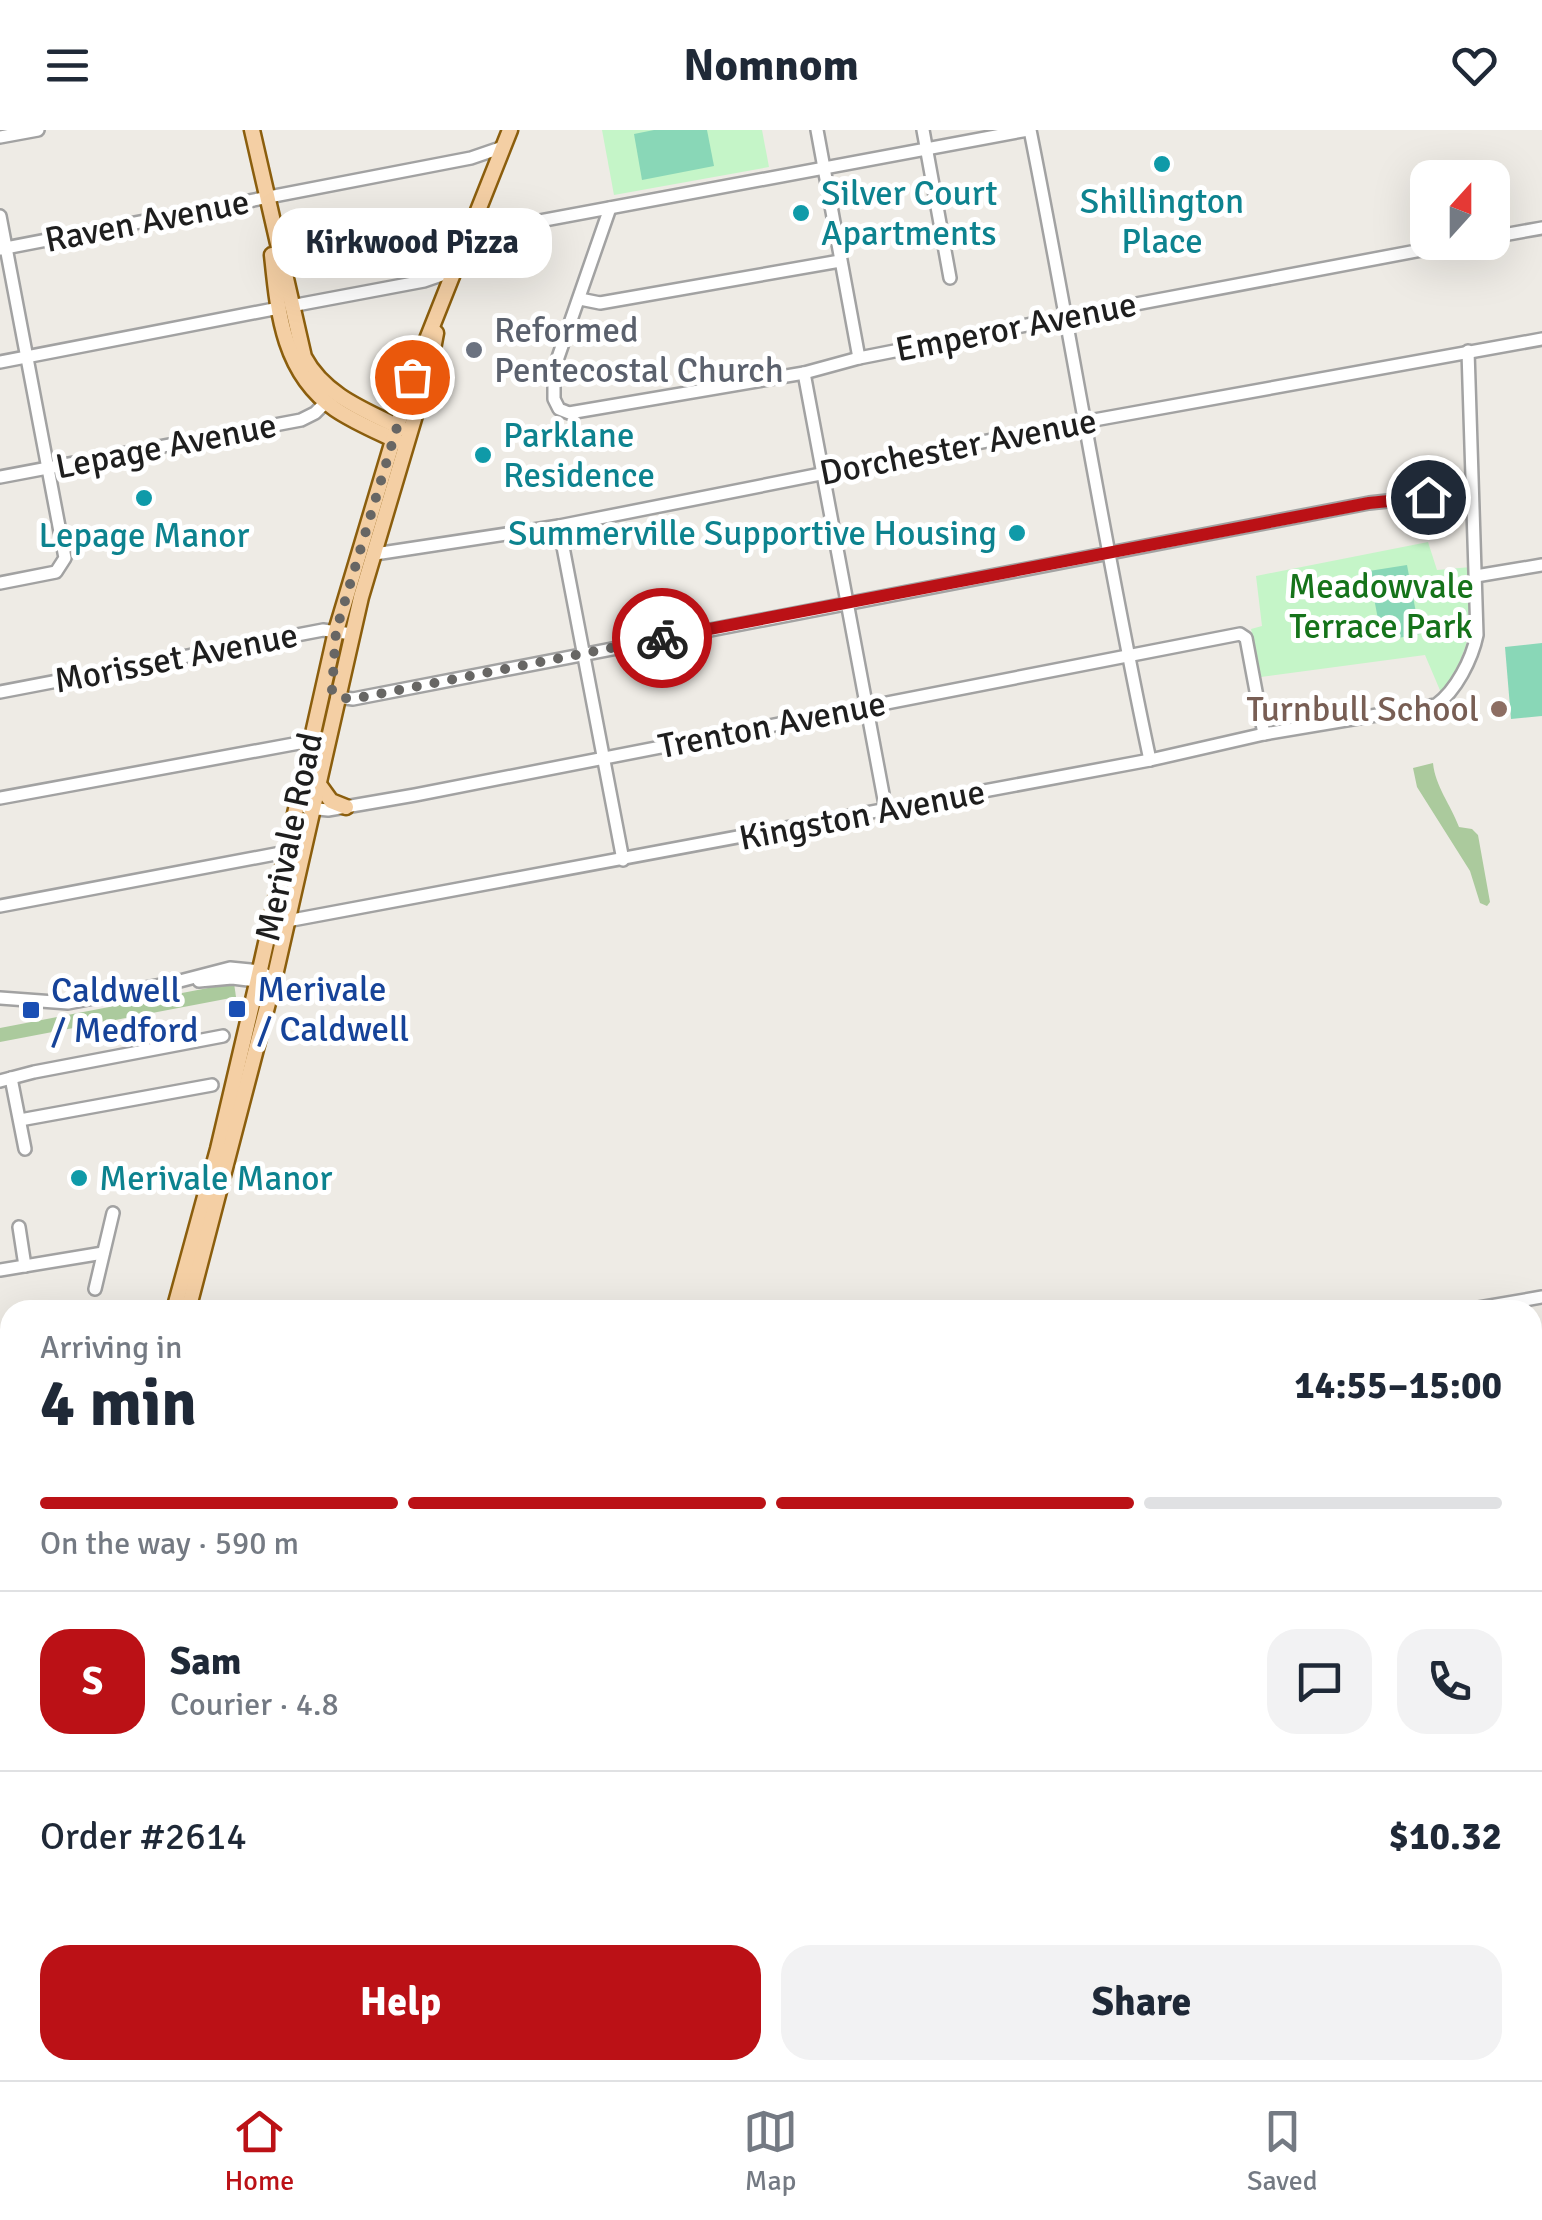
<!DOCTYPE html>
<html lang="en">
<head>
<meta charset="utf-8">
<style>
  :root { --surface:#fff; --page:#f2f2f3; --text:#1f2937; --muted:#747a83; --line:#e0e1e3; --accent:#bb1116 }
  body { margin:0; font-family:Signika,sans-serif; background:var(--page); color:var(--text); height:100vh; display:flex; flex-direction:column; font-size:38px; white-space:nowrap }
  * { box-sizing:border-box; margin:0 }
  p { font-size:32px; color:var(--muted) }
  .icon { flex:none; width:55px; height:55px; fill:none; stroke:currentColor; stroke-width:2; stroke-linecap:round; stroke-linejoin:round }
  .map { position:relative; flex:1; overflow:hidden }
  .side { position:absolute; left:0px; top:1170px; width:1542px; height:780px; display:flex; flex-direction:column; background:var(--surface); border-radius:30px 30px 0 0; box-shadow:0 10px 40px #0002 }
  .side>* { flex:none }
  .needle { width:65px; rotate:21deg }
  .buttons { position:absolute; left:1410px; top:30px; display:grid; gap:20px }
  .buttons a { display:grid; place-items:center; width:100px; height:100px; border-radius:20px; background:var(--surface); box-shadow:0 10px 40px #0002; font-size:50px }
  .pin { position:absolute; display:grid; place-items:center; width:85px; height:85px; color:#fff; margin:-42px; border:5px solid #fff; border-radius:50%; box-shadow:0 2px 10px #0007 }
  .courier { position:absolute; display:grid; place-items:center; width:100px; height:100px; margin:-50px; border:8px solid #bb1116; border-radius:50%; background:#fff; color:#222; box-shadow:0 2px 12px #0007 }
  .bubble { position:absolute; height:70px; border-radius:30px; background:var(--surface); box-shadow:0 10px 40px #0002; font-size:32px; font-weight:700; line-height:70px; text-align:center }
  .summary em { font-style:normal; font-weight:700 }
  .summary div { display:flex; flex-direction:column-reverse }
  .summary { display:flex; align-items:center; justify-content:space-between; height:170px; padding:0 40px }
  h1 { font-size:65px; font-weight:700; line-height:75px }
  .bar { display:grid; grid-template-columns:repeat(4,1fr); gap:15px 10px; align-content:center; height:120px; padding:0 40px }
  .bar i { height:12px; border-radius:8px; background:var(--line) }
  .bar .current { background:var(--accent) }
  .bar p { grid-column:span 4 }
  .line { display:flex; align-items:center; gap:25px; padding:0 40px; border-top:2px solid var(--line) }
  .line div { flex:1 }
  .round { display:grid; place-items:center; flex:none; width:105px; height:105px; border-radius:30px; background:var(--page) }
  .cta { display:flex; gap:20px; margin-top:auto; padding:20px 40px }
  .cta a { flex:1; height:115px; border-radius:30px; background:var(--accent); color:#fff; font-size:40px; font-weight:700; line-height:115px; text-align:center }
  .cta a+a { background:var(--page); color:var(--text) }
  header { display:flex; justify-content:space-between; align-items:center; height:130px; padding:0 40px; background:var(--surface); font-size:45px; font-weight:700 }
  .dock { display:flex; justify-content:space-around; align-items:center; height:140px; border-top:2px solid var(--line); background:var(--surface); font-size:28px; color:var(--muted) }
  .dock a { display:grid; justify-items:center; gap:5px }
  .dock .current { color:var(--accent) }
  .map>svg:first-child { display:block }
</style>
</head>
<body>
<header><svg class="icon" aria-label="menu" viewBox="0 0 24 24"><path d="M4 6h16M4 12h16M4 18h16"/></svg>Nomnom<svg class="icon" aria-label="heart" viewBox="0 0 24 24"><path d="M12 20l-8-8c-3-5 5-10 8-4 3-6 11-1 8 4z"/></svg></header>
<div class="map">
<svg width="1542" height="1950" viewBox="0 0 1542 1950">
  <rect width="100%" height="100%" fill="#eeebe5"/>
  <g fill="#abca9d">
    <path d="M 1433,633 C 1435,656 1451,675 1459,697 L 1472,699 L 1478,705 L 1490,772 L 1487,776 L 1480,773 L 1470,741 L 1417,657 L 1413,638 Z"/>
    <polygon points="234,853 236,867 0,912 0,898"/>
  </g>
  <g fill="#c5f5c8">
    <polygon points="602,0 762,0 769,37 614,65"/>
    <path d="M 1428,412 L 1437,440 L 1471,437 C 1476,492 1470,518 1442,565 L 1425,525 L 1261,547 L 1251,499 L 1262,496 L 1256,446 Z"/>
  </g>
  <g fill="#89d7b7">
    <polygon points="654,0 707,0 714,36 642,50 634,4"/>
    <polygon points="1407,435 1420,504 1382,511 1369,441"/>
    <polygon points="1542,513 1542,586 1511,589 1505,517"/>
  </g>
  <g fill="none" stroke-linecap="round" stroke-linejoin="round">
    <defs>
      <g id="minor">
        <polyline points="817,0 859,228"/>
        <polyline points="923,0 950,148"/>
        <path d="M 1030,0 C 1072,210 1105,421 1150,630"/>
        <polyline points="0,7 38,0"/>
        <polyline points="610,78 554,239 554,269 559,279 569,283 804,243 859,228 1067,187 1464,112"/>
        <polyline points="0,86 65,428 56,442 0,453"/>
        <polyline points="471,100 491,100 1028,0"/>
        <polyline points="1492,107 1542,98"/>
        <polyline points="0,119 471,28 503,17"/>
        <polyline points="580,169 600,173 840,131"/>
        <polyline points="291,176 424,151 456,140"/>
        <polyline points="0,232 279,178"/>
        <polyline points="804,243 886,680"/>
        <polyline points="0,347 301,290 315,283 326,272"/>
        <polyline points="559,396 623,730"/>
        <polyline points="375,424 559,396 1083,292 1542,209"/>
        <polyline points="1476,446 1542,435"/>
        <polyline points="0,562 323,500 352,504"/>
        <polyline points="337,567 353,569 1369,373 1471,362"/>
        <polyline points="0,668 310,611"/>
        <polyline points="307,678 328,680 415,665 1240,504 1246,508 1264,604"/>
        <polyline points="0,776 286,722"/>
        <path d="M 287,791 L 1150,630 L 1264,604 L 1436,575 C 1456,561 1472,529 1477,505 L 1468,221"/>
        <polyline points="199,851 232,848 264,852"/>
        <polyline points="0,868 68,873 176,852 230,838 260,841 266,845"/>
        <polyline points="11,948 25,1019"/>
        <polyline points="0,951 34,942 223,906"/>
        <polyline points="20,990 212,955"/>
        <polyline points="19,1097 25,1136"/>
        <polyline points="0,1140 103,1123"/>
        <polyline points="95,1159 113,1083"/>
        <polyline points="1467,1180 1542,1167"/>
        <polyline points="0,1270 10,1271"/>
        <polyline points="0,1389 10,1390"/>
        <polyline points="0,1650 10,1651"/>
        <polyline points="0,1659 10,1661"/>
        <polyline points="1532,1872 1542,1870"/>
        <polyline points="474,1940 476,1950"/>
        <polyline points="903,1940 905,1950"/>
        <polyline points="1118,1950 1171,1940"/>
      </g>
      <g id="major">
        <path d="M 252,0 L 304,227 C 324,265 364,280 401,298"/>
        <path d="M 272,125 C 278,183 283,243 335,279 C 354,292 376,301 397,311"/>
        <polyline points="318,653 331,671 346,677"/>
        <polyline points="174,1180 218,1019 257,853 336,501 412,247 510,0"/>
        <polyline points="188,1180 274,850 361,467 430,235 436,203"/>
        <polyline points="1532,1740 1542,1739"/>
        <polyline points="1532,1758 1542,1756"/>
        <polyline points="0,1887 1,1857 10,1807"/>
        <polyline points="0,1889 3,1950"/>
        <polyline points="22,1940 23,1950"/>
        <polyline points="416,1950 467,1940"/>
        <polyline points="515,1950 567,1940"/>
      </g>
    </defs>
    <use href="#minor" stroke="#a2a2a2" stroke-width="16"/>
    <use href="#major" stroke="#8b5e0d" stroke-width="19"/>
    <use href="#minor" stroke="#fff" stroke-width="11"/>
    <use href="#major" stroke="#f4cfa4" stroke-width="14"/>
  </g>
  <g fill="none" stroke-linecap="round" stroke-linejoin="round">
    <polyline stroke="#676664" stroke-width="10" stroke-dasharray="0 18" points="412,247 336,501 332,560 337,567 353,569 662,508"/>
    <polyline stroke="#bb1116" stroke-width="12" points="662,508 1369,373 1428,367"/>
  </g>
  <g fill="#0f9aa8" stroke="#fff" stroke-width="4">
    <circle cx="1162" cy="34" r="10"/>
    <circle cx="801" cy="83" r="10"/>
    <circle cx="483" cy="325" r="10"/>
    <circle cx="144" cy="368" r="10"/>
    <circle cx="1017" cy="403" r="10"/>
    <circle cx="79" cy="1048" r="10"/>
  </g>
  <circle fill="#6b7280" stroke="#fff" stroke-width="4" cx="474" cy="220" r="10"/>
  <circle fill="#8d6e63" stroke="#fff" stroke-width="4" cx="1499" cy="579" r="10"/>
  <g fill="#1a4fb4" stroke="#fff" stroke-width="4">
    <rect x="227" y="869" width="20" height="20" rx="5"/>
    <rect x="21" y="870" width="20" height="20" rx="5"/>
  </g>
  <g text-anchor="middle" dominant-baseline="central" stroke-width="10" stroke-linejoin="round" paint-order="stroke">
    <g font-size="35" fill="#0d838f" stroke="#fff" text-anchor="start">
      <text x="821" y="63">Silver Court<tspan x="821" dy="40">Apartments</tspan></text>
      <text x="1162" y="71" text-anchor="middle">Shillington<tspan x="1162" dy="40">Place</tspan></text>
      <text x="503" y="305">Parklane<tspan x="503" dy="40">Residence</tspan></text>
      <text x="997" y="403" text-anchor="end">Summerville Supportive Housing</text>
      <text x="144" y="405" text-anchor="middle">Lepage Manor</text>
      <text x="99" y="1048">Merivale Manor</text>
    </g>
    <g font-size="35" fill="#1e1e1e" stroke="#fff">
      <text transform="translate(147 91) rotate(-11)">Raven Avenue</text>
      <text transform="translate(1016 197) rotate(-11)">Emperor Avenue</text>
      <text transform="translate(166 316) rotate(-11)">Lepage Avenue</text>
      <text transform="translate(958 317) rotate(-11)">Dorchester Avenue</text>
      <text transform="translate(176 528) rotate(-11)">Morisset Avenue</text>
      <text transform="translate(772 595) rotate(-11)">Trenton Avenue</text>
      <text transform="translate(862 685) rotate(-11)">Kingston Avenue</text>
      <text transform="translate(289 707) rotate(-78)">Merivale Road</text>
    </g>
    <g font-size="35" fill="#5b616d" stroke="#fff" text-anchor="start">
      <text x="494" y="200">Reformed<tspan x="494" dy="40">Pentecostal Church</tspan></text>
    </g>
    <g font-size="35" fill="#15731a" stroke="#fff">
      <text x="1381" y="456">Meadowvale<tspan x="1381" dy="40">Terrace Park</tspan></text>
    </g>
    <g font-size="35" fill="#785e54" stroke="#fff" text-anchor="end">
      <text x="1479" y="579">Turnbull School</text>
    </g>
    <g font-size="35" fill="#164399" stroke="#fff" text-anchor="start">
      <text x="257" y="859">Merivale<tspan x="257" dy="40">/ Caldwell</tspan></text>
      <text x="51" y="860">Caldwell<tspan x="51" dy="40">/ Medford</tspan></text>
    </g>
  </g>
</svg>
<div class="buttons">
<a><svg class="needle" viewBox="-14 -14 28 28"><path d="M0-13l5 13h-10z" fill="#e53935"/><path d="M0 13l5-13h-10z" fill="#747a83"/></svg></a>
</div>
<div class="pin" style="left:412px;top:247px;background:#ea580c"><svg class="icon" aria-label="bag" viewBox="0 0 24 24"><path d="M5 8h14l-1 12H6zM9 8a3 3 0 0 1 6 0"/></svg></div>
<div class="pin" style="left:1428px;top:367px;background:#1f2937"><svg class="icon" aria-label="home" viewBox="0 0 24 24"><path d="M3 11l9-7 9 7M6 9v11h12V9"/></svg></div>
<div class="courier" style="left:662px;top:508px"><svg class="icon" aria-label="bike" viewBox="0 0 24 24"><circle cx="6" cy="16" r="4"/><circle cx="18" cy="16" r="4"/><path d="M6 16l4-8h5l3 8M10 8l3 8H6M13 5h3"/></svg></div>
<div class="bubble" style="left:272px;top:78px;width:280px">Kirkwood Pizza</div>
<section class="side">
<div class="summary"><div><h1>4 min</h1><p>Arriving in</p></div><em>14:55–15:00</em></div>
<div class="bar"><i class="current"></i><i class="current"></i><i class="current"></i><i></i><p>On the way · 590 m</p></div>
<div class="line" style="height:180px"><b class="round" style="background:var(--accent);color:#fff">S</b><div><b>Sam</b><p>Courier · 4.8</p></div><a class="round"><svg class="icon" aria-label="chat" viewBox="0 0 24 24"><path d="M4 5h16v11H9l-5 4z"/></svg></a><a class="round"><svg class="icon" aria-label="phone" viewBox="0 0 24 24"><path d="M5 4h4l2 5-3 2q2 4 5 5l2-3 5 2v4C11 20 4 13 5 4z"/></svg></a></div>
<div class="line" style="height:130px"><div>Order #2614</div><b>$10.32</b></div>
<div class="cta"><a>Help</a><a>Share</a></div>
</section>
</div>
<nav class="dock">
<a class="current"><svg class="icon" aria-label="home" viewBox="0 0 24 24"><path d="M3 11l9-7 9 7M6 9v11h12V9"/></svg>Home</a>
<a><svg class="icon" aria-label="map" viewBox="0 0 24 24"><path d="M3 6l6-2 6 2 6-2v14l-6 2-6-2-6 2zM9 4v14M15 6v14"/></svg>Map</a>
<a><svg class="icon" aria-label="saved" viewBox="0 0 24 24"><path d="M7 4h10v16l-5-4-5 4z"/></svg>Saved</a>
</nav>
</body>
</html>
